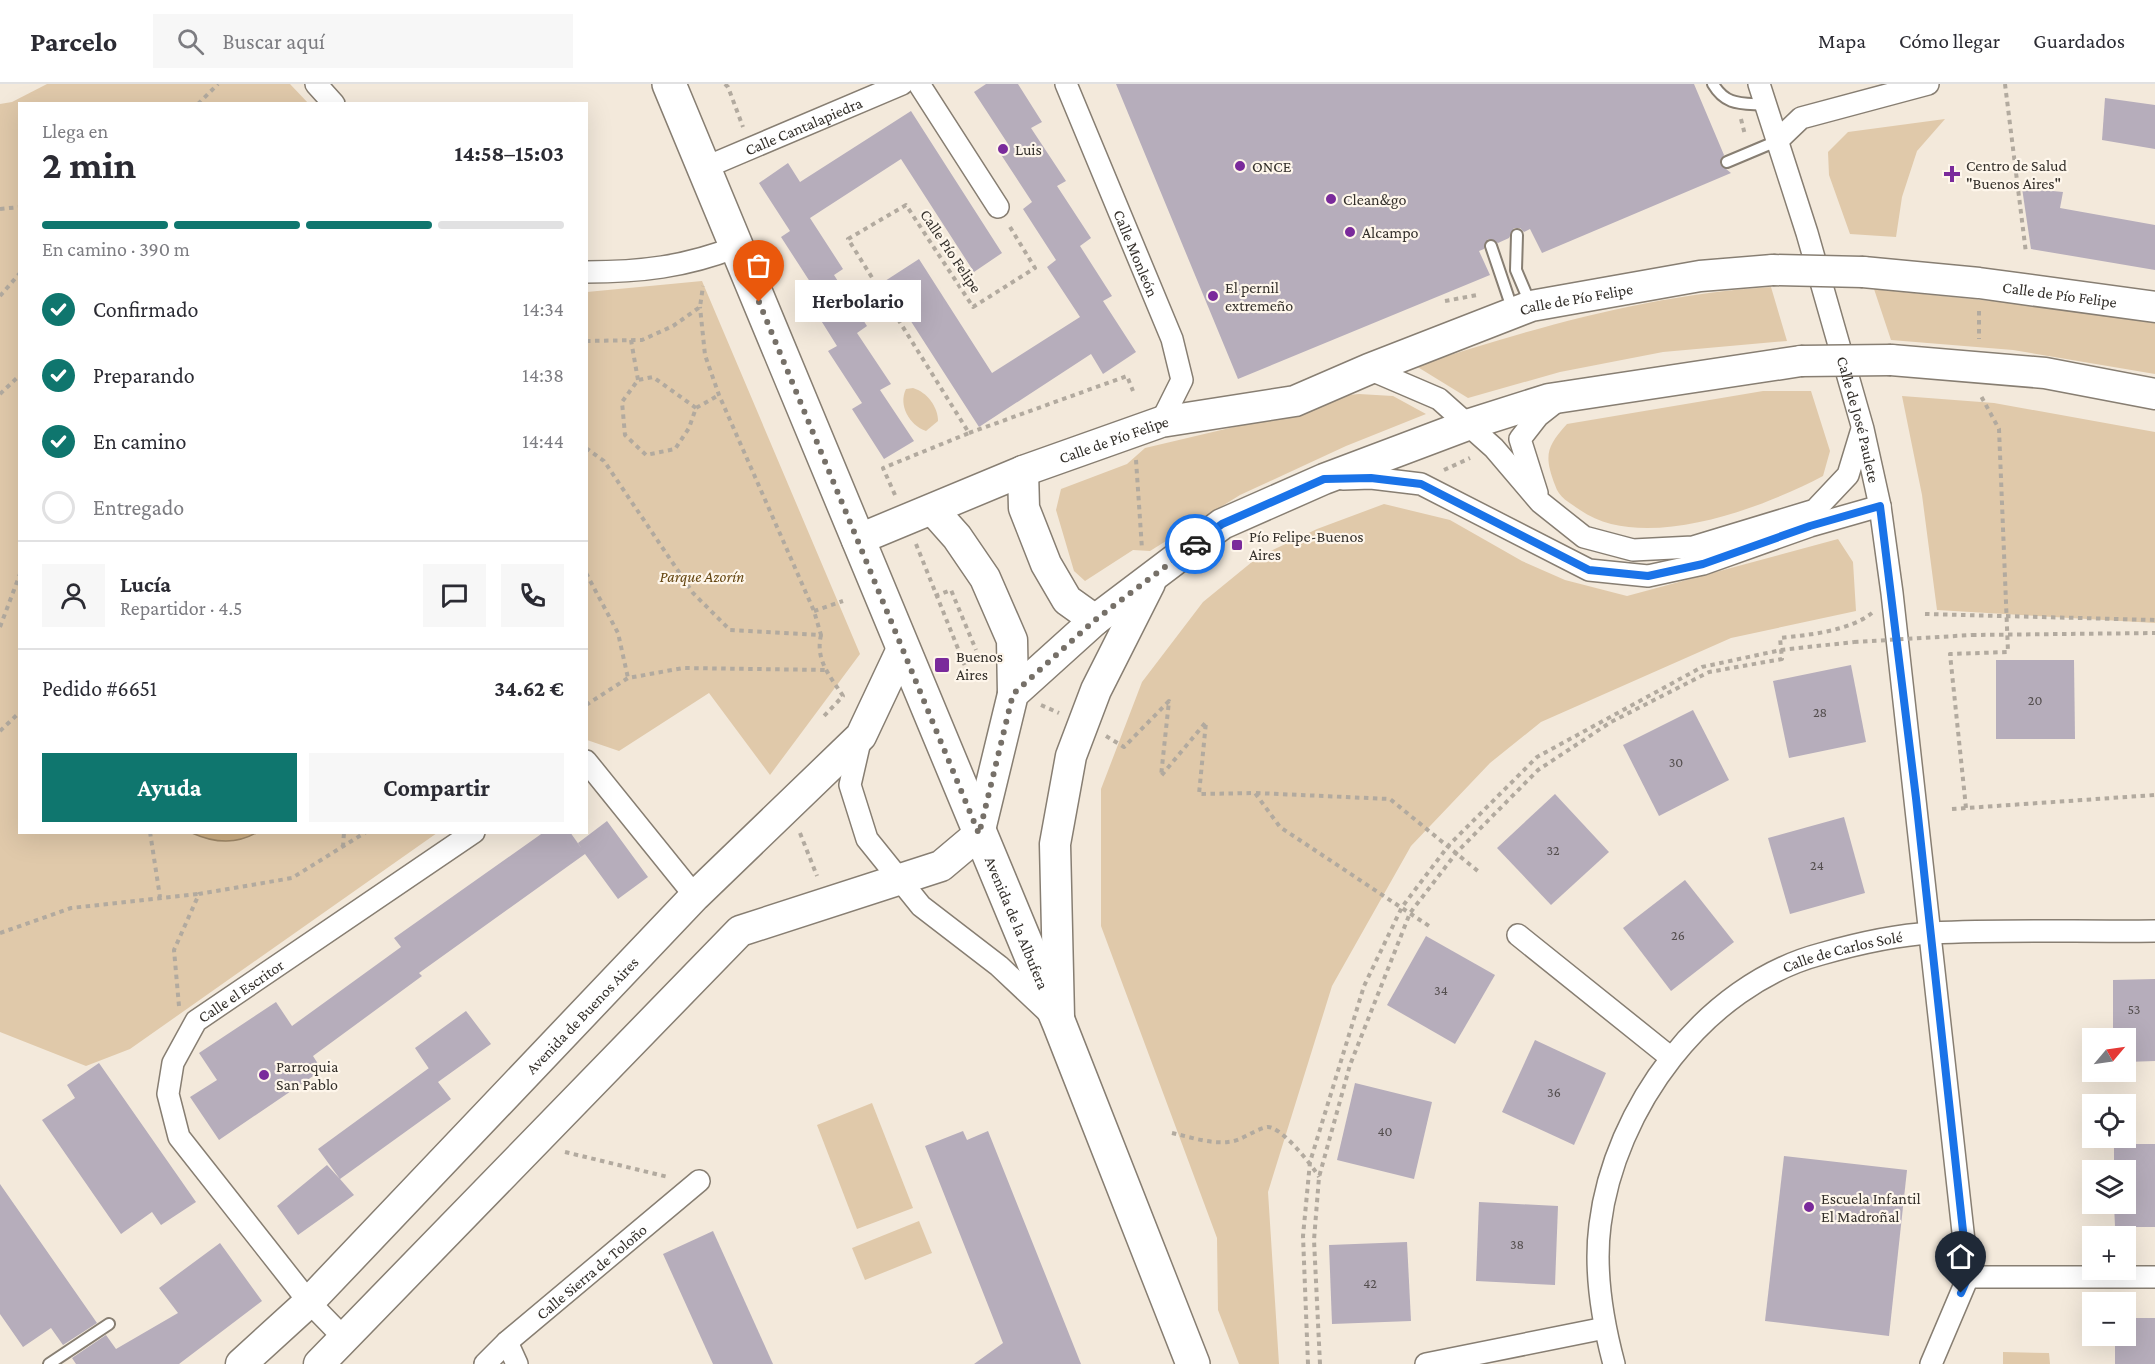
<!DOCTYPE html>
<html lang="es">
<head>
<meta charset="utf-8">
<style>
  :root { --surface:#fff; --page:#f7f7f7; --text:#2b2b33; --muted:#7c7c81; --line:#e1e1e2; --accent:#0f766e }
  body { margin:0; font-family:"Crimson Pro",serif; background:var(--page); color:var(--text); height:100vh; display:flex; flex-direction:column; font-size:22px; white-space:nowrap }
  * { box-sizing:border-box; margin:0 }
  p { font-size:20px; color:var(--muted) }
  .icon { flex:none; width:33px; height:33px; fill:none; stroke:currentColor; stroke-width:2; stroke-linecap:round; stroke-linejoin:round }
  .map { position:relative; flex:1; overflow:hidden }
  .sheet { position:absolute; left:18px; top:18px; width:570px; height:732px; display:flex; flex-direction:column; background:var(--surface); border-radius:0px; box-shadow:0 6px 24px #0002 }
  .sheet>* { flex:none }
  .needle { width:39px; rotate:61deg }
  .controls { position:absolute; left:2082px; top:944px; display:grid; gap:12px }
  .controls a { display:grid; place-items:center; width:54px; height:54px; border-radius:0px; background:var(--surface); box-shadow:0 6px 24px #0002; font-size:30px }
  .pin { position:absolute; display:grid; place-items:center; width:51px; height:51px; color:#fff; margin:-62px -26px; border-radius:50% 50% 50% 0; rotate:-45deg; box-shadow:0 0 6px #0007 }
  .pin .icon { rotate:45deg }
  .courier { position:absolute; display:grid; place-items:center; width:60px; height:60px; margin:-30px; border:4px solid #1a73e8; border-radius:50%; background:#fff; color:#222; box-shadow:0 2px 8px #0007 }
  .bubble { position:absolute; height:42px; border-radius:0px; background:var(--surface); box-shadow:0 6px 24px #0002; font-size:20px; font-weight:700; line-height:42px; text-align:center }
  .summary em { font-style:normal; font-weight:700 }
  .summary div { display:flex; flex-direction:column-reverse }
  .summary { display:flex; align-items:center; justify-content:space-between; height:102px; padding:0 24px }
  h1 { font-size:39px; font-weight:700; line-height:45px }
  .bar { display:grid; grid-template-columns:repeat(4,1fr); gap:9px 6px; align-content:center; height:72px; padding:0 24px }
  .bar i { height:8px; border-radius:4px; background:var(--line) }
  .bar .current { background:var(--accent) }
  .bar p { grid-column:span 4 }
  .line { display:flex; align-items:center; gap:15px; padding:0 24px; border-top:2px solid var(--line) }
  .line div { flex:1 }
  .round { display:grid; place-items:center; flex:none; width:63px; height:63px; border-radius:0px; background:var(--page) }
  ol { padding:0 24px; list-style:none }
  li { display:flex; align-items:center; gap:18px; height:66px }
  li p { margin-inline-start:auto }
  li .icon { padding:6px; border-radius:50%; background:var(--accent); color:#fff; stroke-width:4 }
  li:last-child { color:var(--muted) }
  li i { width:33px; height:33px; border:3px solid var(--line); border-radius:50% }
  .primary-button { display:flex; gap:12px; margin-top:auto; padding:12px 24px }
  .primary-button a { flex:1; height:69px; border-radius:0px; background:var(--accent); color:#fff; font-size:24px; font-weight:700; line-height:69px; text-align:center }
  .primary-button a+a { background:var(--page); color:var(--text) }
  header { display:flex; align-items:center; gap:36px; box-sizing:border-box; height:84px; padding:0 30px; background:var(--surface); border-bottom:2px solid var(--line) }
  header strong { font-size:28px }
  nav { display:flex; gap:33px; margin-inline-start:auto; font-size:21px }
  .search { width:420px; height:54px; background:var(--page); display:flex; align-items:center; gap:15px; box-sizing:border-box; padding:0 21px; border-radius:0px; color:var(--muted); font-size:22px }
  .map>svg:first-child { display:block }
</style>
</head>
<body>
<header>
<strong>Parcelo</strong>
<div class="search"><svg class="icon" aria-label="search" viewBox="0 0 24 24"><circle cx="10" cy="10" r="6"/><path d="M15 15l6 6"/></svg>Buscar aquí</div>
<nav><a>Mapa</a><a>Cómo llegar</a><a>Guardados</a></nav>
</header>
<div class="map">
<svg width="2155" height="1280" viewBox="0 0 2155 1280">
  <rect width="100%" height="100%" fill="#f3e9db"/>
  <g fill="#e0c9aa">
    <polygon points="47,0 290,0 308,19 20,20 20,748 437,749 130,965 86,982 0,948 0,20 12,18"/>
    <polygon points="1945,35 1917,67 1902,113 1896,153 1850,150 1829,91 1828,68 1848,48"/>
    <polygon points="702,197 860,570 770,691 709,609 619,667 587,656 587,208"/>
    <path d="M 1771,203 L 1787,257 L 1663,268 L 1560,288 L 1468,314 L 1416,282 C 1534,244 1646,211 1771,203 Z"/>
    <polygon points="1874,205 2071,225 2155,239 2155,290 2013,266 1891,256"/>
    <path d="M 913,304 C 927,308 938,323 938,337 L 926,347 C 909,341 898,321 906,305 Z"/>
    <path d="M 1763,307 L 1811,307 L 1830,367 L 1823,392 C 1762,424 1643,470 1580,426 C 1569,418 1559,414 1555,401 C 1544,372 1546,363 1567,340 Z"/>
    <polygon points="1359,310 1393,312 1426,330 1346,362 1240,411 1150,467 1133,466 1085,497 1074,487 1056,426 1061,405 1127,380 1145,364 1293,329 1338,312"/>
    <polygon points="1902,312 1994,319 2155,348 2155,539 1937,526 1922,411"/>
    <polygon points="1384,420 1450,436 1522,477 1565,496 1627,512 1838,455 1853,478 1856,527 1731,554 1541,638 1490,679 1411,762 1332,902 1268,1108 1279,1280 1239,1280 1218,1226 1217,1154 1101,842 1101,705 1142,598 1203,518 1258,473 1317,445"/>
    <polygon points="872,1019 913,1124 857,1145 817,1041"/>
    <polygon points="919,1137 932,1169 865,1196 852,1164"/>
    <polygon points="2003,1268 2049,1269 2050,1280 2003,1280"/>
  </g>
  <path fill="#cdae83" stroke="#9f8868" stroke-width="1.5" d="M 192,749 L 256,749 C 235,761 214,759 192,749 Z"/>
  <g fill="#b6adbb">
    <polygon points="986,0 1018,0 1042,38 1031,44 1066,97 1057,102 1091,154 1080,162 1112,212 1103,217 1136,268 1103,290 1091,270 979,343 885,197 919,175 992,289 1080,233 1047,183 1056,176 1023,125 1032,118 998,66 1008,60 974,8"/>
    <polygon points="1116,0 1694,0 1724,71 1720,80 1731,89 1542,169 1530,145 1524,148 1520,144 1514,144 1509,154 1498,159 1488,155 1484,165 1479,167 1490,191 1238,295"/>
    <polygon points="2105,14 2155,21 2155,65 2102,56"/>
    <polygon points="911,27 1002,169 974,188 901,75 810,134 843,185 834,191 867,242 857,249 891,300 880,306 914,357 884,375 852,325 862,319 828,267 837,262 805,211 814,204 781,153 790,147 759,99 788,79 800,98"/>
    <polygon points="2022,104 2063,108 2060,124 2155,141 2155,186 2031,165"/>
    <polygon points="1996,576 2074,576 2075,655 1996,655"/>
    <polygon points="1851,581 1866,658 1789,674 1773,597"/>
    <polygon points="1693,626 1729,696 1659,732 1623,661"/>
    <polygon points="1555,710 1609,768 1551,821 1497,764"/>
    <polygon points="1844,733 1865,809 1790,830 1768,754"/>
    <polygon points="607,737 648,793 618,815 585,770 419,889 422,892 313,972 322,986 219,1056 190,1013 217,996 199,969 276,918 292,942 401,863 394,854 544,748 570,748 582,765 578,759"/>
    <polygon points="1685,796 1734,858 1671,907 1623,844"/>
    <polygon points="1426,852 1495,891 1455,960 1387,921"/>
    <polygon points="2155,895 2155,977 2126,978 2126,954 2113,954 2113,896"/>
    <polygon points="466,927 491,960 438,998 451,1015 340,1095 354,1111 298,1151 277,1122 327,1081 340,1095 318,1065 429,984 436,995 415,964"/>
    <polygon points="1535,956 1606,989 1574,1061 1502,1028"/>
    <polygon points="99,979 196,1118 161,1141 152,1128 121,1150 42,1036 75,1014 67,1001"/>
    <polygon points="1355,999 1432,1018 1414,1095 1337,1076"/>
    <polygon points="963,1047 967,1056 988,1047 1081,1280 974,1280 1003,1259 925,1062"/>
    <polygon points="2114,1060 2155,1060 2155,1143 2115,1143 2114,1119 2126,1119 2126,1086 2114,1086"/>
    <polygon points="1784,1072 1907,1086 1889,1252 1765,1237"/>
    <polygon points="0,1100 97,1239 63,1261 51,1244 23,1263 0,1230"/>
    <polygon points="1479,1118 1558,1122 1555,1201 1476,1197"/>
    <polygon points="713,1147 773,1280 713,1280 663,1170"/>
    <polygon points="1407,1158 1411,1237 1332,1240 1329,1161"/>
    <polygon points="220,1159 262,1217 179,1280 76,1280 72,1274 106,1251 116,1265 178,1229 159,1204"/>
    <polygon points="2126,1234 2155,1234 2155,1280 2115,1280 2115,1251 2126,1251"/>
  </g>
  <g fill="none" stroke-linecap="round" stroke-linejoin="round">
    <defs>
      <g id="lane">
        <path d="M 1713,0 C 1726,22 1741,19 1765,21"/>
        <polyline points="1727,78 1777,57"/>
        <polyline points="1517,151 1516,186 1530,219"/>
        <polyline points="1491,162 1513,227"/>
        <polyline points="49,1280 109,1240"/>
      </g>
      <g id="street">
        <polyline points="316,0 334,20"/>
        <polyline points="919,0 998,123"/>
        <path id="s1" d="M 1066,0 L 1172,255 L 1182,296 L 1161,338"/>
        <path id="s2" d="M 1759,0 L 1807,149 L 1863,345 L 1880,422 L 1892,509 L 1968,1193 L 1931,1280"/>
        <polyline points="1777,57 1801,34 1928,0"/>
        <path id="s3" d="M 704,84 L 902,0"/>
        <path d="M 586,188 C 640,188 685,183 736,163"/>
        <polyline points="1369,285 1439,315 1494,364 1540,418 1584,453 1633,466 1693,463 1815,426 1848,391 1862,345"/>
        <polyline points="1343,395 1371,394 1421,400 1589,486 1648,492 1703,480 1810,442 1880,422"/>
        <polyline points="1537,409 1520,355 1538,332 1557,317"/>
        <polyline points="861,653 850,701 867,755 921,822 999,882 1051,931"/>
        <polyline points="586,677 695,812"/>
        <polyline points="1518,851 1670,973"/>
        <polyline points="1968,1193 2155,1193"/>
        <path id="s4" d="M 344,1254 L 309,1218 L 179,1053 L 168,1010 L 173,979 L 196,937 L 474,748"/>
        <polyline points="507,1258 517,1280"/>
        <path id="s5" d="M 485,1280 L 507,1258 L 699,1097"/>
        <polyline points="1426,1280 1605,1244"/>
        <path id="s6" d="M 1614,1280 C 1602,1235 1594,1187 1600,1141 C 1614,1025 1704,901 1821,870 C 1856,860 1895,851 1932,849 C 2006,845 2081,848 2155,847"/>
      </g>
      <g id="secondary">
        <path id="s7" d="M 1863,188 L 1979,199 L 2155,223"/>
        <polyline points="1891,276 2045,289 2155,310"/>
        <polyline points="1023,387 1024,424 1046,480 1067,516 1095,536"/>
        <polyline points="933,426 957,453 985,494 1012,556 1013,610"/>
        <path id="s8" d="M 857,456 L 1023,387 L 1161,338 L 1295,317 L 1369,285 L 1531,222 L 1700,192 L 1773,186"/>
        <polyline points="1059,933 1055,760 1071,672 1096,606 1150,499"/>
        <path id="s9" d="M 241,1280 L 309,1218 L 695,812 L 861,652 L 902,565"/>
        <polyline points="319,1280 740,847 941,782 979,750 1013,610 1095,536 1222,440 1324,395 1470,340 1549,315 1801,277"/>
      </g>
      <g id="primary">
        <path id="s10" d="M 669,0 L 1059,939 L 1193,1280"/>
      </g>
    </defs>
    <use href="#lane" stroke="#877e72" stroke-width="14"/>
    <use href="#street" stroke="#877e72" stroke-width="24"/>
    <use href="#secondary" stroke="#877e72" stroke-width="33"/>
    <use href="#primary" stroke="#877e72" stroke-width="36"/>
    <g stroke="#b2aa9f" stroke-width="4" stroke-dasharray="4.5 4.5" stroke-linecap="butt">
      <polyline points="725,0 728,3 743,43"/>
      <polyline points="2005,0 2026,169"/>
      <polyline points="198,20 218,0"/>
      <polyline points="1741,35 1745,51"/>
      <polyline points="0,125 20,123"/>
      <polyline points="0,212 20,189"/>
      <polyline points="1445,217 1477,211"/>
      <polyline points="1979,227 1979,255"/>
      <polyline points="631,256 638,296"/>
      <polyline points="586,257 642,256 673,242 700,223 703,202"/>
      <polyline points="0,310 20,291"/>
      <polyline points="696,324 653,293 638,296 622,318 625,351 646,371 675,365 689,344 696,324 719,311"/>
      <polyline points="969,349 1127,292 1133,307"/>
      <polyline points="586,364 604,377 693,509 730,546 821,551 814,527 719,311 705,271 700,223"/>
      <polyline points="1136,376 1142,465"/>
      <polyline points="1444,386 1470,374"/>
      <polyline points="895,411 883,384 969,349 848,155 906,121 973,223 1035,184 1010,143"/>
      <polyline points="916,460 967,587 985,596"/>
      <polyline points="586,489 618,549 628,594"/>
      <polyline points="935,512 951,506 976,566"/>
      <polyline points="814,527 843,517"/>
      <polyline points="1925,530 2155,536"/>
      <polyline points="0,543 20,490"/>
      <path d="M 821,551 C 815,576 830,592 843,612 L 822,634"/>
      <polyline points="1972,551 2155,549"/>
      <polyline points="586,621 628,594 683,584 826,586"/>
      <polyline points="1041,621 1059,629"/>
      <polyline points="0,647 20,628"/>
      <polyline points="1106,652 1124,663 1169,617 1161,692 1206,638 1199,710 1255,709 1280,743 1432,844"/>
      <polyline points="1256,709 1390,715 1479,788"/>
      <polyline points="1966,724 1950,570 2008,568 1999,345 1981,312"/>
      <polyline points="1952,725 2155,711"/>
      <polyline points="150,748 160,813"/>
      <polyline points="800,749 817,792"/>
      <polyline points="343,763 344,748"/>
      <polyline points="0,849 71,824 198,810"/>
      <polyline points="179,922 174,866 199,810 292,794 366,748"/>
      <path d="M 1172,1049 C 1190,1053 1210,1060 1228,1058 C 1242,1057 1253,1046 1267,1043 C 1280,1041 1312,1081 1319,1093"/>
      <polyline points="565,1068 668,1093"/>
      <polyline points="1308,1280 1303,1152 1310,1078 1364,902 1402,823 1449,761 1537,673 1702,583 1781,566 1854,558"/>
      <path d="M 1320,1280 L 1314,1156 L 1319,1093 L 1350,981 L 1410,829 L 1457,768 L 1538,686 L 1611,638 L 1709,588 L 1782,575 L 1780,554 C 1809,551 1849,547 1872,529"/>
    </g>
    <use href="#lane" stroke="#fff" stroke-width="10"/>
    <use href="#street" stroke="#fff" stroke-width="21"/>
    <use href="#secondary" stroke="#fff" stroke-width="30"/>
    <use href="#primary" stroke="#fff" stroke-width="33"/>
    <defs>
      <g id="secondary-bridge">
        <polyline points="1773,186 1863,188"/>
        <polyline points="1801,277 1891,276"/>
      </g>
    </defs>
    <use href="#secondary-bridge" stroke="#877e72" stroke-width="33" stroke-linecap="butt"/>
    <polyline stroke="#b2aa9f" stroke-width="4" stroke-dasharray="4.5 4.5" stroke-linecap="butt" points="1854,558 1972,551"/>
    <use href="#secondary-bridge" stroke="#fff" stroke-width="30"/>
  </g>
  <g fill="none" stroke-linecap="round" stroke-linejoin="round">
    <polyline stroke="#767068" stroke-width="6" stroke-dasharray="0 10.8" points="759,218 979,750 1013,610 1095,536 1195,460"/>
    <polyline stroke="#1a73e8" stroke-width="8" points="1195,460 1222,440 1324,395 1371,394 1421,400 1589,486 1648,492 1703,480 1810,442 1880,422 1916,714 1968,1193 1961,1209"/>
  </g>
  <g fill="#7a2a9b" stroke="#fef6eb" stroke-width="2">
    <circle cx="1003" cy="65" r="6"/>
    <circle cx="1240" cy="82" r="6"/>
    <path d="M1949 81h6v6h6v6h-6v6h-6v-6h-6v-6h6z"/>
    <circle cx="1331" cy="115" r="6"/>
    <circle cx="1350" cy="148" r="6"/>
    <circle cx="1213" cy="212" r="6"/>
    <rect x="1231" y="455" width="12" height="12" rx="3"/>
    <rect x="934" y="573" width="16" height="16" rx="3"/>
    <circle cx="264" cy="991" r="6"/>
    <circle cx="1809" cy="1123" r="6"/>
  </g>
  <g text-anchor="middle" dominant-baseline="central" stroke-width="4.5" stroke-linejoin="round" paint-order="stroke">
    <g font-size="14" fill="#544e4e">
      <text x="2035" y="616">20</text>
      <text x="1820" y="628">28</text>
      <text x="1676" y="678">30</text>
      <text x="1553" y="766">32</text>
      <text x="1817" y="781">24</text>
      <text x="1678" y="851">26</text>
      <text x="1441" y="906">34</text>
      <text x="2134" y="925">53</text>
      <text x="1554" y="1008">36</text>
      <text x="1385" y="1047">40</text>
      <text x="1517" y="1160">38</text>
      <text x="1370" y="1199">42</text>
    </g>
    <g font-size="16" fill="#332f2a" stroke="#fef6eb">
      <text stroke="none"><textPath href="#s3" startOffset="108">Calle Cantalapiedra</textPath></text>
      <text transform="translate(951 167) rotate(56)">Calle Pío Felipe</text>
      <text stroke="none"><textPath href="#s1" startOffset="183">Calle Monleón</textPath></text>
      <text stroke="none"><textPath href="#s7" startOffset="198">Calle de Pío Felipe</textPath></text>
      <text stroke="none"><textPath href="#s8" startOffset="762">Calle de Pío Felipe</textPath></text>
      <text stroke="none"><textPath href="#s2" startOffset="350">Calle de José Paulete</textPath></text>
      <text stroke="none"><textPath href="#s8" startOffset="276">Calle de Pío Felipe</textPath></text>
      <text stroke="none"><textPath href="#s10" startOffset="908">Avenida de la Albufera</textPath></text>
      <text stroke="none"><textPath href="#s6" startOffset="531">Calle de Carlos Solé</textPath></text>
      <text stroke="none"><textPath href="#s4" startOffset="438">Calle el Escritor</textPath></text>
      <text stroke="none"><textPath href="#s9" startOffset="488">Avenida de Buenos Aires</textPath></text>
      <text stroke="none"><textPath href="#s5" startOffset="141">Calle Sierra de Toloño</textPath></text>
    </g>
    <g font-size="16" fill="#332f2a" stroke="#fef6eb" text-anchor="start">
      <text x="1015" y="65">Luis</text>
      <text x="1966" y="81">Centro de Salud<tspan x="1966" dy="18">"Buenos Aires"</tspan></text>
      <text x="1252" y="82">ONCE</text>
      <text x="1343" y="115">Clean&amp;go</text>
      <text x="1362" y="148">Alcampo</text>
      <text x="1225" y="203">El pernil<tspan x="1225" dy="18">extremeño</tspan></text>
      <text x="1249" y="452">Pío Felipe-Buenos<tspan x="1249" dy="18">Aires</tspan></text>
      <text x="956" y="572">Buenos<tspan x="956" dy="18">Aires</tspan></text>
      <text x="276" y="982">Parroquia<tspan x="276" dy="18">San Pablo</tspan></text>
      <text x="1821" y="1114">Escuela Infantil<tspan x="1821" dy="18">El Madroñal</tspan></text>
    </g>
    <g font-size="16" font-style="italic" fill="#654611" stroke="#fef6eb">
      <text x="702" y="492">Parque Azorín</text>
    </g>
  </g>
</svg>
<div class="controls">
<a><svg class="needle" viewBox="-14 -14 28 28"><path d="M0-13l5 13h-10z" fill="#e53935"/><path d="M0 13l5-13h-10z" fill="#7c7c81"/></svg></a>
<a><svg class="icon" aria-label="locate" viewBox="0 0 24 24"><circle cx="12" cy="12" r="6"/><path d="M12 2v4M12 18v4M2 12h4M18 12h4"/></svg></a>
<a><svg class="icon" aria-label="layers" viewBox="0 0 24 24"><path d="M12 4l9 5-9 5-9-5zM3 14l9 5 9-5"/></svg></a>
<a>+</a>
<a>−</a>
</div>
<div class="pin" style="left:759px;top:218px;background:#ea580c"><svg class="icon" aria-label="bag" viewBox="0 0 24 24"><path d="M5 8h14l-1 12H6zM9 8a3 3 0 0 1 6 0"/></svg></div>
<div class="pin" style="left:1961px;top:1209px;background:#1f2937"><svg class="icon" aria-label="home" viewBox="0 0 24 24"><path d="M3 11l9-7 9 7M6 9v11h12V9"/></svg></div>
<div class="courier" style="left:1195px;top:460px"><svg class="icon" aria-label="car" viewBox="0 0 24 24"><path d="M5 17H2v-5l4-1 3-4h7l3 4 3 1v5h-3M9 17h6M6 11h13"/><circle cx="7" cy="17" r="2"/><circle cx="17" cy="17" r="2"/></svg></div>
<div class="bubble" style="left:795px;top:196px;width:126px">Herbolario</div>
<section class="sheet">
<div class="summary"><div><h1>2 min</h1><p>Llega en</p></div><em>14:58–15:03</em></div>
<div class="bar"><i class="current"></i><i class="current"></i><i class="current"></i><i></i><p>En camino · 390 m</p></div>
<ol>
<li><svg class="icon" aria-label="check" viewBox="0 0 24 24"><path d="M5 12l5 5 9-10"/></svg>Confirmado<p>14:34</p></li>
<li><svg class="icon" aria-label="check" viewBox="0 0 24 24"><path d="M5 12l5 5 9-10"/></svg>Preparando<p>14:38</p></li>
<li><svg class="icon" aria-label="check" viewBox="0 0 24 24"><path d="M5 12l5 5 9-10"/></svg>En camino<p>14:44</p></li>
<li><i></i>Entregado</li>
</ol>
<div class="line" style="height:108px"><a class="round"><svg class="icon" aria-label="person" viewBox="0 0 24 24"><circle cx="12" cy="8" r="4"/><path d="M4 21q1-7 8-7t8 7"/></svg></a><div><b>Lucía</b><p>Repartidor · 4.5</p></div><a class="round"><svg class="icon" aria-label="chat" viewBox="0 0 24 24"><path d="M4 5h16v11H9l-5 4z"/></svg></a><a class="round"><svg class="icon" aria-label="phone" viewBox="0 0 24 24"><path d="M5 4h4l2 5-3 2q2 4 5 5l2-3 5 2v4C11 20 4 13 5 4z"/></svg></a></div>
<div class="line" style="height:78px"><div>Pedido #6651</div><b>34.62 €</b></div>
<div class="primary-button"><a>Ayuda</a><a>Compartir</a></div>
</section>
</div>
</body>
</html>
